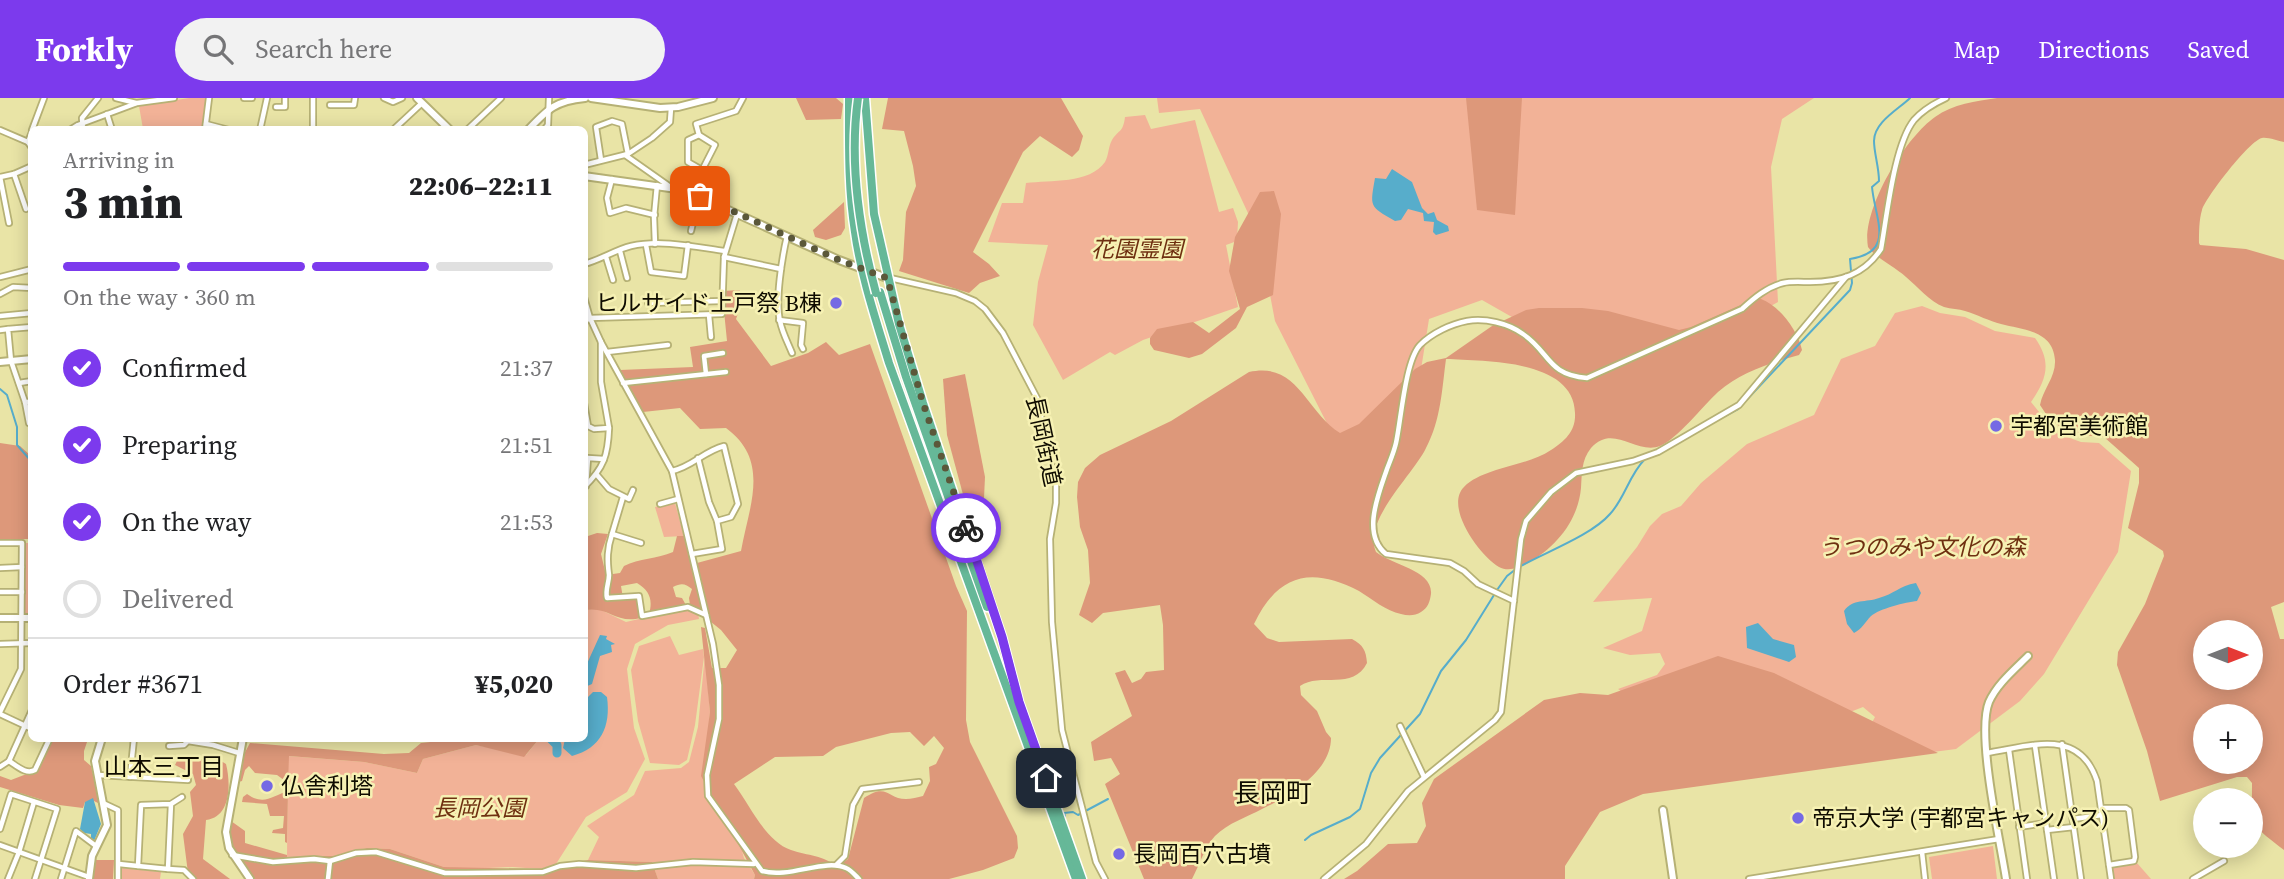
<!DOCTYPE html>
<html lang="en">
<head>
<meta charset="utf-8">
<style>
  :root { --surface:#fff; --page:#f2f2f2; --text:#202124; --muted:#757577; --line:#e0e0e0; --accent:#7c3aed }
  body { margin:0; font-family:"Source Serif 4","Noto Sans JP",serif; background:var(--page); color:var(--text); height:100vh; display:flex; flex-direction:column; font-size:26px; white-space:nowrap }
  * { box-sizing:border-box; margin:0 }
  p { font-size:23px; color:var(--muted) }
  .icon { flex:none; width:38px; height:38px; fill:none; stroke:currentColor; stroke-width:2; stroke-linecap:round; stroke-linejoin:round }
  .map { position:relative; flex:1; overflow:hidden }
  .panel { position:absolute; left:28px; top:28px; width:560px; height:616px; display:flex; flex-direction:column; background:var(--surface); border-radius:10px; box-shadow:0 4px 18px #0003 }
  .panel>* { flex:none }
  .needle { width:46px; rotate:90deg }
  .fabs { position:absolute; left:2193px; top:522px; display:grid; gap:14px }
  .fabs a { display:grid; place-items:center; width:70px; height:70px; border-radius:50%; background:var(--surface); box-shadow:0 4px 18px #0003; font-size:35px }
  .pin { position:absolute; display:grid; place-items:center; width:60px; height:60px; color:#fff; margin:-30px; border-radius:14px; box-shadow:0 4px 10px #0006 }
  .courier { position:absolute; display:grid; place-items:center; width:70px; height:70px; margin:-35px; border:5px solid #7c3aed; border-radius:50%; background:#fff; color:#222; box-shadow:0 2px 9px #0007 }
  .head em { font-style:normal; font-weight:800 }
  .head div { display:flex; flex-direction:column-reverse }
  .head { display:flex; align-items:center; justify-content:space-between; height:119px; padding:0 35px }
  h1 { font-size:46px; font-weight:800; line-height:52px }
  .bar { display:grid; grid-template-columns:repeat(4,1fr); gap:10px 7px; align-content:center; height:84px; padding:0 35px }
  .bar i { height:9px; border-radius:5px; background:var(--line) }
  .bar .selected { background:var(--accent) }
  .bar p { grid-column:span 4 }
  .line { display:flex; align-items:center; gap:18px; padding:0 35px; border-top:2px solid var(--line) }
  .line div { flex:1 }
  ol { padding:0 35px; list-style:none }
  li { display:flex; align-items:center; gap:21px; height:77px }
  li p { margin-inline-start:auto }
  li .icon { padding:7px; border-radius:50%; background:var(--accent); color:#fff; stroke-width:4 }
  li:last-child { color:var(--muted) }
  li i { width:38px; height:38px; border:4px solid var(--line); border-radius:50% }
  header { display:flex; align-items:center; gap:42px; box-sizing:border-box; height:98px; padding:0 35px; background:var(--accent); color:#fff }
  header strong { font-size:33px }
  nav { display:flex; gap:38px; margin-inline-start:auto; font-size:24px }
  .search { width:490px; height:63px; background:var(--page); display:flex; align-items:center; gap:18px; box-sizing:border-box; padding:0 24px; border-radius:38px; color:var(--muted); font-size:26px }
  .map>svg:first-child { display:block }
</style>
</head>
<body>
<header>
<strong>Forkly</strong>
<div class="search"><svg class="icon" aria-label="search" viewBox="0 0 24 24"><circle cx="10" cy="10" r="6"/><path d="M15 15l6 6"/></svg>Search here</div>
<nav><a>Map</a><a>Directions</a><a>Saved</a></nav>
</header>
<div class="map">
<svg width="2284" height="781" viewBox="0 0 2284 781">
  <rect width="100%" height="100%" fill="#e9e4a6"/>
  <g fill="#f2b297">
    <polygon points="189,0 206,0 202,31 143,31 139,8"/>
    <polygon points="1157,0 1814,0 1782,21 1771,69 1778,204 1744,223 1565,249 1482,202 1429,221 1416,303 1345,361 1275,223 1259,139 1200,11 1159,15"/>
    <path d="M 1145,17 L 1151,31 L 1195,22 L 1219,114 L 1233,110 L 1238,124 L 1237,143 L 1226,147 L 1238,209 L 1143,242 L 1115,257 L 1110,254 L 1063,282 L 1033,227 L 1038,184 L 1048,147 L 988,144 L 1002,105 L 1023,105 L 1026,85 C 1050,82 1090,86 1105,64 C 1109,57 1108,49 1112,42 C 1119,31 1123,35 1125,19 Z"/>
    <path d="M 1922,208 L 1940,215 L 1965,219 L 1995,233 L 2035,240 C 2052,264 2047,281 2031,304 L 2056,335 L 2081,344 L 2099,345 L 2131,373 L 2118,454 L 2044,576 L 2020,603 L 1956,651 L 1933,654 L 1863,641 L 1875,619 L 1863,609 L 1845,616 L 1659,619 L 1618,591 L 1657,577 L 1665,566 L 1660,555 L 1630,557 L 1603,550 L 1642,533 L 1652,500 L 1593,504 L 1637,449 L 1650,428 L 1662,416 L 1681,408 L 1701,385 L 1747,346 L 1814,317 L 1841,261 L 1875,248 L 1895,215 Z"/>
    <polygon points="675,405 684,438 664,439 655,409"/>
    <polygon points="24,445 31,445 31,517 25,517"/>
    <polygon points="597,510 626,524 686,510 698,515 699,521 668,527 635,546 627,571 634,630 645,661 627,694 586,719 556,766 540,771 512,769 466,771 444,769 390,751 367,750 334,758 310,758 287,761 288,658 364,664 417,675 423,661 476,647 526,657 539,641 584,640 585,512"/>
    <polygon points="670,538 679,557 703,551 704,559 695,627 687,662 679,667 650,665 638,623 631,572 639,548"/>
    <polygon points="705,556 710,614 708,637 744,760 755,777 754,781 658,781 652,764 588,762 599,739 587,728 634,697 645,673 681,670 689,664 698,629"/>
    <polygon points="1993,748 1997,781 1932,781 1929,759"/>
    <polygon points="2137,765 2151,781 2113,781 2111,769"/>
    <polygon points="122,770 161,774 160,781 119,781 119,773"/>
  </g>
  <g fill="#dd987a" fill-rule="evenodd">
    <polygon points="796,0 836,0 843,6 841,21 806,22"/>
    <polygon points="888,0 1061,0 1083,38 1079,52 1072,59 1040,38 1023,54 973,154 989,166 1000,178 980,185 969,195 899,173 903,162 906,114 916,88 913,68 904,33 882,31"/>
    <polygon points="1466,0 1522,0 1515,117 1477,112"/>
    <path d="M 1997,0 L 2284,0 L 2284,44 C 2278,43 2268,39 2262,40 C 2250,42 2206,99 2202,112 C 2199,122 2199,134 2199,145 L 2200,147 L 2246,151 L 2284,162 L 2284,504 L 2271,509 L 2280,541 L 2284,541 L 2284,752 C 2249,725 2252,729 2252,685 L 2247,679 L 2237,679 L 2160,703 L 2147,653 L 2117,567 L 2118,554 L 2145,506 L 2164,458 L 2163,453 L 2128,430 L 2139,385 L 2139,370 L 2104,339 L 2069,336 L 2048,319 L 2040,307 C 2043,291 2056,279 2055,262 C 2053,232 2023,232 2001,226 C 1989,223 1978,217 1965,213 C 1959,211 1951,211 1944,209 C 1929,203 1918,189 1906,179 C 1894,168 1877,161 1868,149 C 1861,112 1905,40 1935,19 C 1953,6 1976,3 1997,0 ZM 2205,534 L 2250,534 L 2250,579 L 2205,579 ZM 2205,618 L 2250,618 L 2250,663 L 2205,663 Z"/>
    <polygon points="1274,93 1281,116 1273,197 1247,209 1236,230 1202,256 1189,260 1154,252 1150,246 1150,240 1157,231 1193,224 1209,235 1240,211 1229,173 1235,139 1260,94"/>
    <polygon points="844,104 845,130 841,137 826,142 815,139 813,132"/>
    <path d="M 740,192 L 741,207 L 736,221 L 771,268 L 808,255 L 826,244 L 839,257 L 870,246 L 956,488 L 967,513 L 966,622 L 970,644 L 1017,738 L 1018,750 L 1014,760 L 983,772 L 949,781 L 754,781 L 755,777 L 701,678 L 710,614 L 701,529 L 705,530 L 712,570 L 726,570 L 737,552 L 721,532 L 690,507 L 689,500 L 692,491 C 685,485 681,485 673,489 L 676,499 L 682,500 L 687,509 L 649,516 C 653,502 650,493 637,485 L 621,488 L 623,500 L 637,501 L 641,520 C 615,526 609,508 585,512 L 585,439 L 597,435 L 608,436 L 601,456 L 606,477 L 620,475 L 624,468 C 639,460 657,461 673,454 L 677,438 L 684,438 L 697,465 L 741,453 C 749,408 771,363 726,330 L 700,331 L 680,310 L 643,314 L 620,272 L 693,269 L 690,249 L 727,243 L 722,193 ZM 910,634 L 924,648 L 934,638 L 944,650 L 936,666 L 929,669 L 930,683 L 923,698 C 918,699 911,701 906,701 C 888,701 887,684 864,700 L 848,761 L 837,769 C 824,757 808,758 791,752 C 765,743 750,707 734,686 L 775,659 L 823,658 L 836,649 L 891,635 Z"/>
    <path d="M 1761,201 C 1780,208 1798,233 1802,252 L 1799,257 C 1770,265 1741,274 1718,294 C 1704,307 1676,342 1660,348 C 1636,357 1613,325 1591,350 C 1581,362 1582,377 1581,390 C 1578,423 1556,449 1528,465 C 1519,470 1508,474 1499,469 C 1480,458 1444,409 1464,389 C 1484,369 1526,369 1551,352 C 1565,343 1576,333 1575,315 C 1574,261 1484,263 1446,261 C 1442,291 1441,322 1426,350 C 1413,377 1362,423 1376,454 C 1392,467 1433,472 1431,496 C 1430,503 1428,510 1421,514 C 1415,518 1408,518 1401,516 C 1386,513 1372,501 1359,493 C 1311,468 1278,476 1254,526 L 1267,540 L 1279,544 L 1352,541 C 1363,547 1366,552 1367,565 C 1353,593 1320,574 1300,588 L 1301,597 L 1317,613 L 1326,634 L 1331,640 C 1331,674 1289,698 1262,711 C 1247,719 1228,725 1215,738 C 1205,748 1199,768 1192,781 L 1144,781 L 1105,686 L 1120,676 L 1111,660 L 1094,663 L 1091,644 L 1132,618 L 1115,575 L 1125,572 L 1132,585 L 1141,581 L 1146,574 L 1164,572 L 1163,527 L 1160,507 L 1103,515 L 1092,525 L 1079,517 L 1090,485 L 1088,452 L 1080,429 L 1077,399 L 1078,384 L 1085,370 L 1100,357 L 1171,323 L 1249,274 C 1298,263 1306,314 1340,335 L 1359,326 L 1415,271 L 1427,264 L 1446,260 L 1492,228 L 1526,212 L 1539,210 L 1582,210 L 1608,213 L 1679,232 L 1691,229 L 1752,202 Z"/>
    <polygon points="965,276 985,379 984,400 975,407 965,404 947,337 943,281"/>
    <polygon points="0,345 20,348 31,358 31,441 0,441"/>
    <polygon points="1718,558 1774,575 1938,655 1643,696 1600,714 1565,768 1565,781 1344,781 1357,773 1388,746 1417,745 1426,728 1422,705 1434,681 1544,602 1580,595 1608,597"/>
    <polygon points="52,641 88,641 84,653 84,662 91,668 100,706 94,703 85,704 83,710 59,707 0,689 0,678 11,682 37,672"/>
    <polygon points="459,641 539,641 524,659 476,647 423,661 417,675 364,664 289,658 288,685 277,677 255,675 249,668 245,672 242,683 238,684 243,658 250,645 384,656 409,655 421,645"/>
    <path d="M 188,660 L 221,663 L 226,666 C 231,686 231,719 206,722 L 203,761 L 230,781 L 195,781 L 188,775 L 183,736 L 193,718 L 190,694 L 196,687 L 193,676 L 175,667 L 177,663 Z"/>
    <path d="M 288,693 L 287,745 L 285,744 L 285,736 L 272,735 L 273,732 L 283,730 L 284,718 L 270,718 L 267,706 L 242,704 L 243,699 L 247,696 C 264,708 272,698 288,693 Z"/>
    <path d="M 231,723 L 245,733 L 245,745 L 287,757 L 287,761 L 310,758 L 334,758 L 367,750 L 390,751 L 444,769 L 540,771 L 588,762 L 652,764 L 658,781 L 255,781 C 241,765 226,745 231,723 Z"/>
    <polygon points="93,762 114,762 113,781 91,781"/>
  </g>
  <g fill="#57adcb">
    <path d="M 1392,71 L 1412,84 L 1422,110 L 1428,116 L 1434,114 L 1437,122 L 1448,128 L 1449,133 L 1436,137 L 1433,134 L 1434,124 L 1424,123 L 1423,115 L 1408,111 L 1401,122 L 1395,123 C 1369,108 1370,109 1375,80 L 1386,81 Z"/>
    <path d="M 1916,485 L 1921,495 L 1917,503 C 1906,504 1879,511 1871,518 C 1865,524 1862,531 1854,535 L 1847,526 L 1844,513 C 1853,500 1866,505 1879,500 C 1894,496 1899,488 1916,485 Z"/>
    <polygon points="1758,525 1773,541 1794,547 1796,559 1789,564 1747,550 1746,529"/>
    <polygon points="600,537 607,538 606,541 615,546 611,547 612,554 600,558 592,586 585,589 585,570"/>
    <path d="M 593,594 L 601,594 L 607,599 C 611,629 601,650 572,658 L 563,650 L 565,641 L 584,640 L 585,602 Z"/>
    <polygon points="93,700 101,726 94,743 91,742 91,736 84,735 80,731 85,704"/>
  </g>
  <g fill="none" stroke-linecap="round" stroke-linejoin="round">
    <g stroke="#57adcb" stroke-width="2">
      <polyline points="0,291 7,297 17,329 17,347 32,364"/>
      <path d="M 1708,327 L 1738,311 L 1850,192 L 1852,185 L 1850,161 C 1896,154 1875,122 1872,89 L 1879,83 C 1879,69 1874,55 1874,43 C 1874,24 1899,11 1910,0"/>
      <path d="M 1521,468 C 1546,454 1592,437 1610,416 C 1625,400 1629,377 1645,361"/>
      <polyline points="1497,492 1507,478 1516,471"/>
      <polyline points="1065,718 1064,715 1073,714 1078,717 1108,701"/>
      <polyline points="1305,742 1311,737 1350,719 1360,711 1371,675 1380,660 1420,616 1441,573 1466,542 1494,497"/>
    </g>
    <polyline stroke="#57adcb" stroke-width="9" points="550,640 557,647 557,655"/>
    <defs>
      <g id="minor">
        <polyline points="116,0 136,5"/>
        <polyline points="244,0 252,0"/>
        <polyline points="313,0 313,32"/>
        <polyline points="384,0 393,4 402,0"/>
        <polyline points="330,7 354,7 355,0"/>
        <polyline points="276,9 285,9 285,0"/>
        <polyline points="107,16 112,32"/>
        <polyline points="206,26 229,32"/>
        <polyline points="0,32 28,44"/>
        <polyline points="32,32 44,0"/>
        <polyline points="70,32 78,27 137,5 174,0"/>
        <polyline points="83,32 82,20 98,0"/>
        <polyline points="205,32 209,0"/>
        <polyline points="260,32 267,0"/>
        <polyline points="393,32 422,5"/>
        <polyline points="467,32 501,0"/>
        <polyline points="544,32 548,27 549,0"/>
        <polyline points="32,34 28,44 32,50"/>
        <polyline points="699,37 688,42 688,64 702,72"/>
        <polyline points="625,57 669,88"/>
        <polyline points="601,62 596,29 612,23 622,26 628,56"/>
        <polyline points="584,67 628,56 652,40 670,24 671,10"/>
        <polyline points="14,76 26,111"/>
        <polyline points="0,79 9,125"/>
        <polyline points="0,79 14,76 32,68"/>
        <polyline points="612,81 607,100 610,115 626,110 655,117"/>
        <polyline points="691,94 715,47 699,37 696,26 736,13 743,0"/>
        <polyline points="691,133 699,99"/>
        <path d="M 787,138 C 782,160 775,203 780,223 C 782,234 788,245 792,255"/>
        <polyline points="655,146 654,119 657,87"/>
        <polyline points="646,147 651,174 684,178 688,147"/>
        <polyline points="620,153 627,180"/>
        <polyline points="606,159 613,182"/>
        <polyline points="724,159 781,171"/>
        <path d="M 584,166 C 600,162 615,152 631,148 C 661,141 696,149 725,153"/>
        <polyline points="0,179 32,171"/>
        <polyline points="890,180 956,195 975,203 985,211 1003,235 1037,300 1056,386 1056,405 1050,441 1052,524 1062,632 1096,764 1105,781"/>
        <polyline points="0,196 13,189 32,190"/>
        <path d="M 584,199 L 590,220 L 601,244 L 672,373 L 713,546 L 719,587 L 719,621 L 707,677 L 708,698 L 762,773 C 789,781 825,760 846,770 C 851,772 856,778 859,781"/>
        <polyline points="648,205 722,203"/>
        <polyline points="709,217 711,239"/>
        <polyline points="0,218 32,215"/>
        <polyline points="779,222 803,225 801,247 803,251"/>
        <polyline points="584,224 590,220 722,216 724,159 737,116"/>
        <polyline points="32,229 8,231 11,263 25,304 32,304"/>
        <polyline points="0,232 8,231"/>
        <polyline points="607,254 668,247"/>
        <polyline points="706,276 704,258 723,255"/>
        <polyline points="19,285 32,283"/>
        <polyline points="623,285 726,274"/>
        <polyline points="25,304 29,325"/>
        <polyline points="584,305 588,328 594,331 609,330 601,284 601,244"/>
        <polyline points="698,360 709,404 717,423"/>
        <path d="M 672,373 C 692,369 704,353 724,348 L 738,406 L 731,419 L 717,423 L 722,451 L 692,456"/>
        <polyline points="597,377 609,391 629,401 633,392"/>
        <polyline points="586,388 588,360 604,361"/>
        <path d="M 584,389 C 604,370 608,357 609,330"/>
        <polyline points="660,406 678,401"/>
        <polyline points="612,436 623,399"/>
        <polyline points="0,445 22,445 21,571 0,614"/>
        <path d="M 641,445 L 612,436 C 607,451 607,462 609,477 C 609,485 605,492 607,500 L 639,498 L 642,518 L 688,509 L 706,517"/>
        <polyline points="0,470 22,469"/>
        <polyline points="0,494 22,494"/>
        <path d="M 1514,503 L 1478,486 L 1464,473 L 1450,465 L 1386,456 C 1361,436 1379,395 1387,371 C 1390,363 1394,354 1396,345 C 1401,323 1405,263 1420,247 C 1432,235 1451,226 1467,223 C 1485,220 1508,225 1523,236 C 1550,254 1547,277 1587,280 L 1742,211 C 1754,200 1767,189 1783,185 C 1791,183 1802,184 1810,184 C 1840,184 1864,177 1881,151 C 1887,118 1894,47 1914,22 C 1922,13 1935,5 1946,0"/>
        <polyline points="0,546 32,545"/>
        <polyline points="0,616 32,631"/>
        <polyline points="1400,628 1424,679"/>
        <polyline points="2062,646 2081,781"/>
        <polyline points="169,648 184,647 188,643 213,647 239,655"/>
        <polyline points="2035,648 2054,781"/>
        <polyline points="2009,652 2027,781"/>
        <path d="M 1986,655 C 2029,649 2079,628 2097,683 L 2109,767"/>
        <path d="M 9,663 C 17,668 26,677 35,672 L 50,640"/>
        <polyline points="0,669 9,663 32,612"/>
        <polyline points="98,677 188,682"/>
        <polyline points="130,679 134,640"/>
        <polyline points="103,705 118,712 118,781"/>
        <polyline points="171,706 168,771 138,768 141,707 171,706 182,699"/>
        <polyline points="2101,710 2126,710 2129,712 2135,759 2134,763 2109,767 2111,781"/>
        <polyline points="2073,721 2102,717"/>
        <polyline points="2019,729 2046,725"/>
        <polyline points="0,731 11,696 57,711 35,781"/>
        <polyline points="2047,732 2074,729"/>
        <polyline points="0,747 89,779"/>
        <polyline points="1922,754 1925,781"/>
        <polyline points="232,757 273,764 314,761 330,763 356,755 376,754 445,775 466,775 543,774 560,768 579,766 636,770 693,764 754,766"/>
        <polyline points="119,766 138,768"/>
        <polyline points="836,767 845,758 853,707 862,691 919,684"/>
        <polyline points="168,771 184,772 193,781"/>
        <polyline points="8,781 19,754 34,704"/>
        <polyline points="61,781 76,733 96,748"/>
        <polyline points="328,781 330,763"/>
        <polyline points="1324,781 1366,746 1408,693 1495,622 1501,614 1521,441 1526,423 1551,394 1576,375 1633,363 1658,354 1739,307 1846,179"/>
        <polyline points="1749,781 1999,741"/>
        <polyline points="2193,781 2224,763"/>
      </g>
      <g id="tertiary">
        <polyline points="417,0 450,32"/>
        <polyline points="591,0 660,10 678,9 713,0"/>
        <path d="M 528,32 C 548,11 555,3 585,0"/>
        <polyline points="584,78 684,92 839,162 887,180"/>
        <polyline points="0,264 32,261"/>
        <polyline points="0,520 32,520"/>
        <polyline points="243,640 226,734 229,750 250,781"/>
        <polyline points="1663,712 1673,781"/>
        <polyline points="89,781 92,758 107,727 95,663 102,640"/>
        <path d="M 2006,781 C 2000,742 1976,636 1989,604 C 1997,586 2014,572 2028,558"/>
      </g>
      <g id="trunk">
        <path d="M 849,0 C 849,45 848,90 855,134 C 861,178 876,222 889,265 L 1076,781"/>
        <polyline points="865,0 874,116 899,226 923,305 1002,539 1019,604 1082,781"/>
        <polyline points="880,194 906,279 987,509"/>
      </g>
    </defs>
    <use href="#minor" stroke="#b6b175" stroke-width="8"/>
    <use href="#tertiary" stroke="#b6b175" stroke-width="10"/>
    <use href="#trunk" stroke="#fff" stroke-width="11"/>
    <use href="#minor" stroke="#fff" stroke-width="4.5"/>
    <use href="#tertiary" stroke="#fff" stroke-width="6"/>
    <use href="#trunk" stroke="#66b898" stroke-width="8"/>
    <defs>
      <path id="trunk-bridge" d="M 858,0 C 849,66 859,132 876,195"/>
    </defs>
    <use href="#trunk-bridge" stroke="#fff" stroke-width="11" stroke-linecap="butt"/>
    <use href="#trunk-bridge" stroke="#66b898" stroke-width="8"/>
  </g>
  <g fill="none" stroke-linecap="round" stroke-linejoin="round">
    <polyline stroke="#5b583a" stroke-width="7" stroke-dasharray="0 12.6" points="700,98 839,162 887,180 923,305 966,430"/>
    <polyline stroke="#7c3aed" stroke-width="9" points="966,430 1002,539 1019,604 1046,680"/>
  </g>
  <g fill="#7569e4" stroke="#f6f1b3" stroke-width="2.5">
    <circle cx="836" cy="205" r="7"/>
    <circle cx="1996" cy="328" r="7"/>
    <circle cx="267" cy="688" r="7"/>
    <circle cx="1798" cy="720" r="7"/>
    <circle cx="1119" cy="756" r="7"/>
  </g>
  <g text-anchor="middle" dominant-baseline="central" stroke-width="5" stroke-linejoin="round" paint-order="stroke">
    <g font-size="23" font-style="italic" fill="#6f3011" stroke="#f6f1b3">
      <text x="1137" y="151">花園霊園</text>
      <text x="1922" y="449">うつのみや文化の森</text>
      <text x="479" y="710">長岡公園</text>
    </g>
    <g font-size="23" fill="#0f0c00" stroke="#f6f1b3" text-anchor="start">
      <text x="822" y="205" text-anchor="end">ヒルサイド上戸祭 B棟</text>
      <text x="2010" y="328">宇都宮美術館</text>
      <text x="281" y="688">仏舎利塔</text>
      <text x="1812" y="720">帝京大学 (宇都宮キャンパス)</text>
      <text x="1133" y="756">長岡百穴古墳</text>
    </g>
    <g font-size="23" fill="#0f0c00" stroke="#f6f1b3">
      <text transform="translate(1044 343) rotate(78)">長岡街道</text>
    </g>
    <g font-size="24" fill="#0f0c00" stroke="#f6f1b3">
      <text x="164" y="668">山本三丁目</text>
    </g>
    <g font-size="26" fill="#0f0c00" stroke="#f6f1b3">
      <text x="1273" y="695">長岡町</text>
    </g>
  </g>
</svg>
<div class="fabs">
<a><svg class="needle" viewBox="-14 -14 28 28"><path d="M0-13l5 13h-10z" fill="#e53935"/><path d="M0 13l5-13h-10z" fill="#757577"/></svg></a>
<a>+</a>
<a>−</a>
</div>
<div class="pin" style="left:700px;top:98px;background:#ea580c"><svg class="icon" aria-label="bag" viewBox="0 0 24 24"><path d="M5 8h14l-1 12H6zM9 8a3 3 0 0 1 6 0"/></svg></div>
<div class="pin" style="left:1046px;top:680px;background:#1f2937"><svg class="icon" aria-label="home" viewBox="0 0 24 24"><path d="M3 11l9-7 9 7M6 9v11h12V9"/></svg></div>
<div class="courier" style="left:966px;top:430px"><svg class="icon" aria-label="bike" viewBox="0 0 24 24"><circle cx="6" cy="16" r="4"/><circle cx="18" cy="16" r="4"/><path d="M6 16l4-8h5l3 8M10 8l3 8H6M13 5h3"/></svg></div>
<section class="panel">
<div class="head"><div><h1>3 min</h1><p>Arriving in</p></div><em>22:06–22:11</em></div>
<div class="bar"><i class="selected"></i><i class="selected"></i><i class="selected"></i><i></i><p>On the way · 360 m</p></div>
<ol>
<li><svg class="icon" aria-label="check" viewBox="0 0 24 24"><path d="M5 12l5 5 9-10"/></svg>Confirmed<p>21:37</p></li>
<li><svg class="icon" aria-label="check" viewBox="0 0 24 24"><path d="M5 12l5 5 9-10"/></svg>Preparing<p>21:51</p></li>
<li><svg class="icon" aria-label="check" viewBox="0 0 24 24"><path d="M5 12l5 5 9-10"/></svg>On the way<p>21:53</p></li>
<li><i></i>Delivered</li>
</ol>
<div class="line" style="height:91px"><div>Order #3671</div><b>¥5,020</b></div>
</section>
</div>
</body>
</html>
